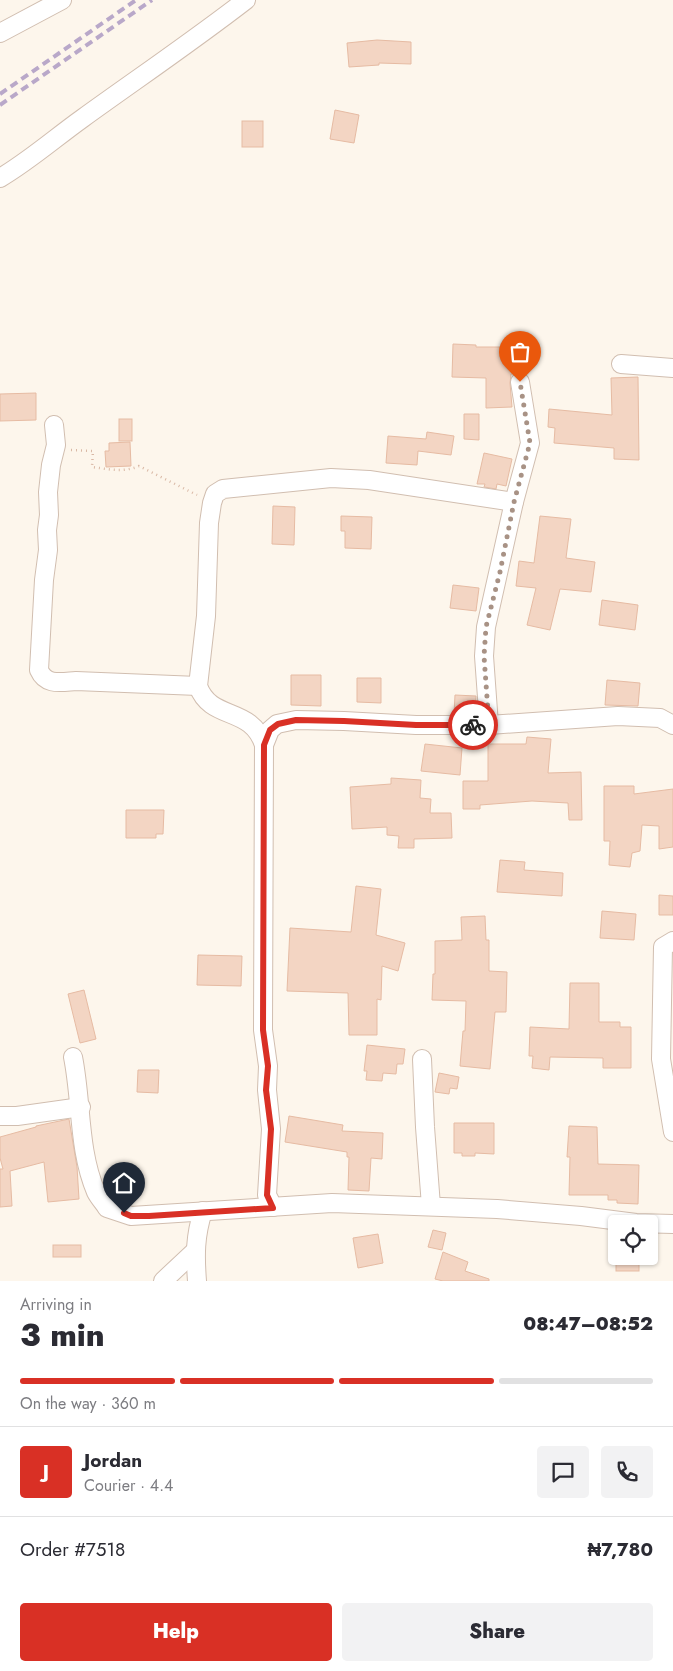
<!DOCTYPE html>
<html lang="en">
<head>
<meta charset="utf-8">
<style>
  :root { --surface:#fff; --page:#f2f2f3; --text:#2b2b33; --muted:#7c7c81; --line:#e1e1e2; --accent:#d93025 }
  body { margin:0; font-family:Jost,sans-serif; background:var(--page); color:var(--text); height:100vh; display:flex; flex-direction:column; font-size:19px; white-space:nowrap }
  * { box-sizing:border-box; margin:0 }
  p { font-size:16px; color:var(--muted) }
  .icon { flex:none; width:28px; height:28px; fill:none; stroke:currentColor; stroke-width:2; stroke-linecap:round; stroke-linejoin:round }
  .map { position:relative; height:1281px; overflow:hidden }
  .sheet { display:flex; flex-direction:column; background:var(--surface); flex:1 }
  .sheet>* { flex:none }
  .buttons { position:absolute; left:608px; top:1215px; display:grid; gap:10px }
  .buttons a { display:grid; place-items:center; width:50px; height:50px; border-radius:5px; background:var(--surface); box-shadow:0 1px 4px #0004; font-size:25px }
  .pin { position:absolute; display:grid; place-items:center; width:42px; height:42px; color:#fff; margin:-51px -21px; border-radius:50% 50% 50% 0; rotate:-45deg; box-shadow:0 0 5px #0007 }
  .pin .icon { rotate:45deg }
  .courier { position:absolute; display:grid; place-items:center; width:50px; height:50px; margin:-25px; border:4px solid #d93025; border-radius:50%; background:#fff; color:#222; box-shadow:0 1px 6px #0007 }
  .overview em { font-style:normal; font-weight:800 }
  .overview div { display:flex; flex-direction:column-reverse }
  .overview { display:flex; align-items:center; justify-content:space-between; height:85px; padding:0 20px }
  h1 { font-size:32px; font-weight:800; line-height:38px }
  .bar { display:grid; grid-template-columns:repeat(4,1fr); gap:8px 5px; align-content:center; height:60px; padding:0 20px }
  .bar i { height:6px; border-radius:4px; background:var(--line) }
  .bar .current { background:var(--accent) }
  .bar p { grid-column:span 4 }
  .line { display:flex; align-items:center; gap:12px; padding:0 20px; border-top:1px solid var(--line) }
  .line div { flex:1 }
  .round { display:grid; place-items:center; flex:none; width:52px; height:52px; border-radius:5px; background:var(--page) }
  .cta { display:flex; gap:10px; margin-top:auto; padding:10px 20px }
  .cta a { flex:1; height:58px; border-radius:5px; background:var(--accent); color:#fff; font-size:20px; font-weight:800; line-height:58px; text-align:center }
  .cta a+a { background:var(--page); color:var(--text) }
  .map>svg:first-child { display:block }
</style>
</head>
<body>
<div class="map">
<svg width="673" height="1281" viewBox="0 0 673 1281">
  <rect width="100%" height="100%" fill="#fdf6ec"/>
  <g fill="#f3d5c3" stroke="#e6bba3">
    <polygon points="377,40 411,42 411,64 379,63 379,65 349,67 347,43"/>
    <polygon points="335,110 359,115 354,143 330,139"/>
    <rect x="242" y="121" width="21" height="26"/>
    <polygon points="453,344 476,345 476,347 513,347 513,374 511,374 510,383 512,407 486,408 486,378 452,377"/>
    <polygon points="638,377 639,460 614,459 614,448 554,443 555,428 548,427 549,409 612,415 611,378"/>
    <polygon points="36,393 36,420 0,421 0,394"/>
    <polygon points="464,414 479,414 479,440 464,439"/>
    <rect x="119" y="419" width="13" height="22"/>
    <polygon points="427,432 454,436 451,455 418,451 417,465 386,463 388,436 426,439"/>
    <polygon points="130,442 131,466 106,467 105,451 109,451 109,443"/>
    <polygon points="484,453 512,459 506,486 497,484 496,489 484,487 485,484 477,484"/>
    <polygon points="273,506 295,507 294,545 272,544"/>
    <polygon points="341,516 372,517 371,549 345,548 345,531 341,531"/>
    <polygon points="540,516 571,519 566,558 595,562 591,592 560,589 550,630 527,625 536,588 516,586 519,561 534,563"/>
    <polygon points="453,585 479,588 476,611 450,608"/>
    <polygon points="602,600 638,605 635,630 599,625"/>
    <polygon points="291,675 321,675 321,706 291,705"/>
    <polygon points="357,678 381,678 381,703 357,702"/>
    <polygon points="607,680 640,683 638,706 605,705"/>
    <polygon points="455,695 476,696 475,714 454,714"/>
    <polygon points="527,737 551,739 548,773 581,772 582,820 569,820 568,803 532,801 480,805 480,809 463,809 463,781 488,781 488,744 526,744"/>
    <polygon points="425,744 462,748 460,775 421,771"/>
    <polygon points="391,778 421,780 420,798 431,799 430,813 451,813 452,838 414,839 414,848 398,848 399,836 387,835 387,827 352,829 350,787 391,784"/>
    <polygon points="604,786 634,786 634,794 673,789 673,847 659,849 659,826 642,825 640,851 632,853 630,867 609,865 610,841 604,841"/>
    <polygon points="126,810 164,810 163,834 156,834 156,838 126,838"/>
    <polygon points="500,860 525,862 524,870 563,873 562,896 497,892"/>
    <polygon points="356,886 381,889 376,935 405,943 398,971 382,966 381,1000 377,999 377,1035 349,1035 348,993 287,991 290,928 351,932"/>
    <polygon points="659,895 673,896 673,915 659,915"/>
    <polygon points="602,911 636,914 634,940 600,938"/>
    <polygon points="485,916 486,940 489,940 489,971 507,972 506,1012 495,1012 490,1069 460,1066 463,1031 465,1031 466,1001 432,1000 433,974 435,974 435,941 462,940 461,917"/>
    <polygon points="198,955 242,956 241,986 197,985"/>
    <polygon points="570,983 599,983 599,1022 620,1022 620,1027 631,1027 631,1068 603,1068 603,1058 550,1057 549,1070 532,1068 533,1056 529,1056 530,1027 569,1029"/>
    <polygon points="84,990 96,1039 80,1043 68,994"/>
    <polygon points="367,1045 405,1049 403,1064 397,1064 396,1074 383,1073 382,1081 366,1080 367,1071 364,1071"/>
    <polygon points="138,1070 159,1070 158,1093 137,1092"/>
    <polygon points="439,1073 459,1077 457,1089 450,1088 449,1094 435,1092"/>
    <polygon points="289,1116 343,1125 342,1131 383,1133 382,1159 371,1158 369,1191 348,1190 349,1157 347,1157 347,1152 285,1142"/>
    <polygon points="69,1119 77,1167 79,1199 48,1202 44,1162 10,1171 12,1206 0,1207 0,1169 3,1169 0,1158 0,1137 36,1127 36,1126"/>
    <polygon points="454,1123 494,1123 494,1154 475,1153 475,1156 462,1156 462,1153 454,1153"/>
    <polygon points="569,1126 597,1127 598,1164 639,1165 638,1204 617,1203 617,1200 608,1200 608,1195 569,1195 570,1157 567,1157"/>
    <polygon points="433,1230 446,1233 442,1250 428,1247"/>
    <polygon points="378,1234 383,1263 358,1268 353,1238"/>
    <rect x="53" y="1245" width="28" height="12"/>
    <polygon points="443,1252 468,1262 465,1271 489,1279 489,1281 443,1281 435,1279"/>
    <rect x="616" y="1256" width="23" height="15"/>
  </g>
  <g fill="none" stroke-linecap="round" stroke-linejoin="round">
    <defs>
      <g id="minor">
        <polyline points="0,33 62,0"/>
        <path d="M 0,178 C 29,161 55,138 83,118 C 137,79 193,41 246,0"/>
        <polyline points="621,364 673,368"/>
        <path d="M 54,425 L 56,445 L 51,465 L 48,492 L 49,515 L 47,530 L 48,550 L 44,580 L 39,670 C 46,686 61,682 76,681 L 198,686"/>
        <polyline points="489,725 484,656 486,627 514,502 530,443 520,382"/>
        <polyline points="264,745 270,730 277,724 296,720 344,721 416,725 489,725 618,716 660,718 673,725"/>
        <polyline points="673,941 663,947 661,1059 673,1132"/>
        <path d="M 73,1057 C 82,1102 78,1150 96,1192 C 99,1198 104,1203 107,1208 L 131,1216 L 332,1203 L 497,1209 L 581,1216 L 636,1223 L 673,1224"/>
        <polyline points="422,1059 425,1127 431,1206"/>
        <polyline points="0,1116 17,1116 81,1107"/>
        <path d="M 273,1207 L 267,1195 L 271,1129 L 267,1090 L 268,1066 L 263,1030 L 264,745 C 251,705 211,722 198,686 L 206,616 L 209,523 L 212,503 L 215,494 L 223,489 L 331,478 L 369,480 L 514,502"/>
        <polyline points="163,1281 195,1251"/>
        <path d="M 197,1281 C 195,1255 195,1236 203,1211"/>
      </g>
    </defs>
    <use href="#minor" stroke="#d1beb0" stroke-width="20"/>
    <path stroke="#d9b8a5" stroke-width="2.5" stroke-dasharray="1 4" stroke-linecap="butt" d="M 71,450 L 93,451 L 92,467 C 108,469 123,473 139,466 L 197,495"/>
    <use href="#minor" stroke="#fff" stroke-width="18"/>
    <g stroke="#b9a8c9" stroke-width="4" stroke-dasharray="8 5" stroke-linecap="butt">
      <polyline points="0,94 136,0"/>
      <polyline points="0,105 152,0"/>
    </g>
  </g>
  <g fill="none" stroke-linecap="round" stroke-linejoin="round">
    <polyline stroke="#a89285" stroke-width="5" stroke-dasharray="0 9" points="473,725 489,725 484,656 486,627 500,572 514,502 530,443 520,382"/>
    <polyline stroke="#d93025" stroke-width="6" points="124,1213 131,1216 149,1216 273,1208 267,1195 271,1129 266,1090 268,1066 263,1030 264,745 270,730 278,724 296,720 344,721 416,725 473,725"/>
  </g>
</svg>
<div class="buttons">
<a><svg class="icon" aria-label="locate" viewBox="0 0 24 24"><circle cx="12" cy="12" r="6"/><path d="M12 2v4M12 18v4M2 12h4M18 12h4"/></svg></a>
</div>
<div class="pin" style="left:520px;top:382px;background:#ea580c"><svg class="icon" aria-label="bag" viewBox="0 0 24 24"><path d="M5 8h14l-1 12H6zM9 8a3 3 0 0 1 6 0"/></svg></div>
<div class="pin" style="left:124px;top:1213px;background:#1f2937"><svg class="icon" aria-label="home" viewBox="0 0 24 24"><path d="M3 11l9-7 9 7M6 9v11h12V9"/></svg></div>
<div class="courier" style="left:473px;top:725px"><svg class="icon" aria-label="bike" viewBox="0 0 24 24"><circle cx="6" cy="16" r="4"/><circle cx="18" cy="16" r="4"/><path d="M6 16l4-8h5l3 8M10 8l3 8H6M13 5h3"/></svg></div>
</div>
<section class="sheet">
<div class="overview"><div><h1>3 min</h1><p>Arriving in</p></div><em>08:47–08:52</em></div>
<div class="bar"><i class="current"></i><i class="current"></i><i class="current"></i><i></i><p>On the way · 360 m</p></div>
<div class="line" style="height:90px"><b class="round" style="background:var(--accent);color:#fff">J</b><div><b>Jordan</b><p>Courier · 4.4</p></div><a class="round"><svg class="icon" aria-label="chat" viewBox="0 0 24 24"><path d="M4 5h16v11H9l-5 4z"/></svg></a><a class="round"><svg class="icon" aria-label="phone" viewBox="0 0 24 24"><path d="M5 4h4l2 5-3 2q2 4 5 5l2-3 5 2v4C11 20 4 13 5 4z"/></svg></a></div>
<div class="line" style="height:65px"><div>Order #7518</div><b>₦7,780</b></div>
<div class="cta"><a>Help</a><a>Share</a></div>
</section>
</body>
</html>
